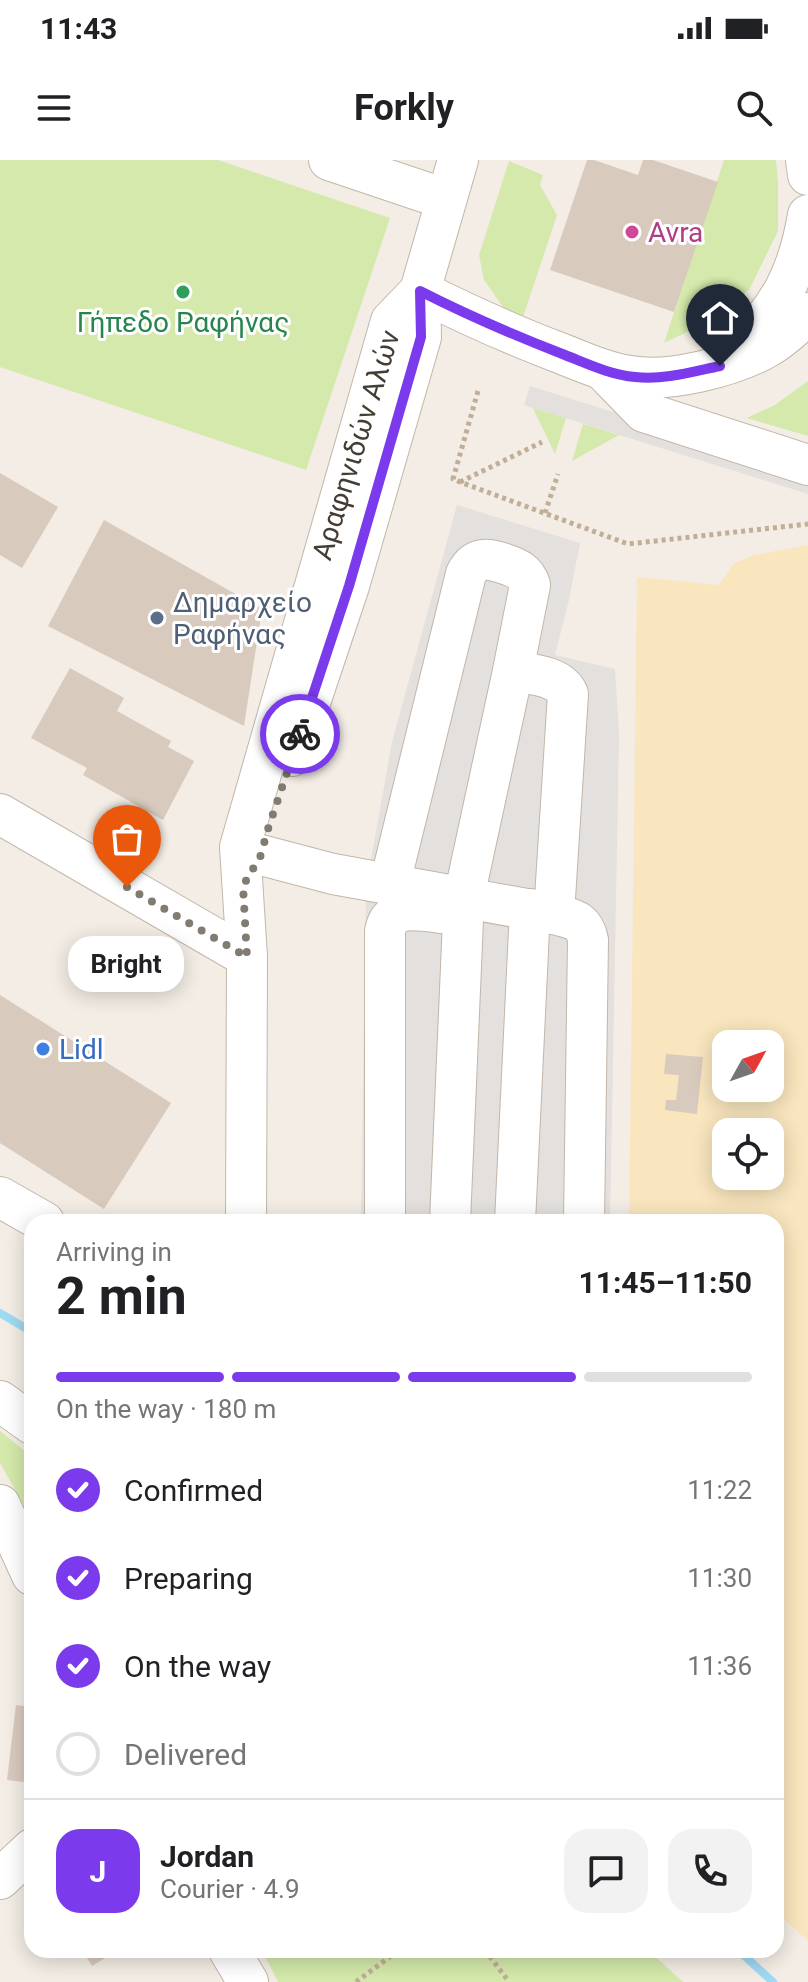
<!DOCTYPE html>
<html lang="en">
<head>
<meta charset="utf-8">
<style>
  :root { --surface:#fff; --page:#f2f2f2; --text:#202124; --muted:#757577; --line:#e0e0e0; --accent:#7c3aed }
  body { margin:0; font-family:Roboto,sans-serif; background:var(--page); color:var(--text); height:100vh; display:flex; flex-direction:column; font-size:30px; white-space:nowrap }
  * { box-sizing:border-box; margin:0 }
  p { font-size:26px; color:var(--muted) }
  .icon { flex:none; width:44px; height:44px; fill:none; stroke:currentColor; stroke-width:2; stroke-linecap:round; stroke-linejoin:round }
  .map { position:relative; flex:1; overflow:hidden }
  .sheet { position:absolute; left:24px; top:1054px; width:760px; height:744px; display:flex; flex-direction:column; background:var(--surface); border-radius:24px; box-shadow:0 4px 20px #0003 }
  .sheet>* { flex:none }
  .needle { width:52px; rotate:50deg }
  .fabs { position:absolute; left:712px; top:870px; display:grid; gap:16px }
  .fabs a { display:grid; place-items:center; width:72px; height:72px; border-radius:16px; background:var(--surface); box-shadow:0 4px 20px #0003; font-size:40px }
  .pin { position:absolute; display:grid; place-items:center; width:68px; height:68px; color:#fff; margin:-82px -34px; border-radius:50% 50% 50% 0; rotate:-45deg; box-shadow:0 0 8px #0007 }
  .pin .icon { rotate:45deg }
  .courier { position:absolute; display:grid; place-items:center; width:80px; height:80px; margin:-40px; border:6px solid #7c3aed; border-radius:50%; background:#fff; color:#222; box-shadow:0 2px 10px #0007 }
  .bubble { position:absolute; height:56px; border-radius:24px; background:var(--surface); box-shadow:0 4px 20px #0003; font-size:26px; font-weight:700; line-height:56px; text-align:center }
  .summary em { font-style:normal; font-weight:700 }
  .summary div { display:flex; flex-direction:column-reverse }
  .summary { display:flex; align-items:center; justify-content:space-between; height:136px; padding:0 32px }
  h1 { font-size:52px; font-weight:700; line-height:60px }
  .bar { display:grid; grid-template-columns:repeat(4,1fr); gap:12px 8px; align-content:center; height:96px; padding:0 32px }
  .bar i { height:10px; border-radius:6px; background:var(--line) }
  .bar .active { background:var(--accent) }
  .bar p { grid-column:span 4 }
  .line { display:flex; align-items:center; gap:20px; padding:0 32px; border-top:2px solid var(--line) }
  .line div { flex:1 }
  .round { display:grid; place-items:center; flex:none; width:84px; height:84px; border-radius:24px; background:var(--page) }
  ol { padding:0 32px; list-style:none }
  li { display:flex; align-items:center; gap:24px; height:88px }
  li p { margin-inline-start:auto }
  li .icon { padding:8px; border-radius:50%; background:var(--accent); color:#fff; stroke-width:4 }
  li:last-child { color:var(--muted) }
  li i { width:44px; height:44px; border:4px solid var(--line); border-radius:50% }
  .status { display:flex; justify-content:space-between; align-items:center; height:56px; padding:0 40px; background:var(--surface); direction:ltr }
  .status svg { height:22px; fill:currentColor }
  header { display:flex; justify-content:space-between; align-items:center; height:104px; padding:0 32px; background:var(--surface); font-size:36px; font-weight:700 }
  .map>svg:first-child { display:block }
</style>
</head>
<body>
<div class="status"><b>11:43</b><svg viewBox="0 0 49 12"><path d="M0 12V9h3v3zM5 12V6h3v6zM10 12V3h3v9zM15 12V0h3v12zM26 1h20v11H26zM47 4h2v5h-2z"/></svg></div>
<header><svg class="icon" aria-label="menu" viewBox="0 0 24 24"><path d="M4 6h16M4 12h16M4 18h16"/></svg>Forkly<svg class="icon" aria-label="search" viewBox="0 0 24 24"><circle cx="10" cy="10" r="6"/><path d="M15 15l6 6"/></svg></header>
<div class="map">
<svg width="808" height="1822" viewBox="0 0 808 1822">
  <rect width="100%" height="100%" fill="#f3ede5"/>
  <g fill="#d4e9ab">
    <polygon points="0,0 218,0 390,58 306,310 0,207"/>
    <polygon points="724,0 776,0 778,23 778,71 749,130 685,173 664,183"/>
    <polygon points="509,1 543,15 540,25 557,55 522,160 508,154 484,120 479,95"/>
    <polygon points="808,221 808,276 747,258 775,245"/>
    <polygon points="533,248 566,258 555,294"/>
    <polygon points="583,264 619,275 572,301"/>
    <polygon points="0,1271 32,1297 32,1360 0,1303"/>
    <polygon points="262,1790 648,1790 683,1822 278,1822"/>
  </g>
  <path fill="#f9e6be" fill-rule="evenodd" d="M 808,385 L 808,1781 L 776,1752 L 776,1062 L 629,1062 L 637,417 L 719,425 L 734,403 L 754,395 ZM 726,884 L 770,884 L 770,928 L 726,928 ZM 726,972 L 770,972 L 770,1016 L 726,1016 Z"/>
  <g fill="#e3e0dd">
    <polygon points="530,226 808,313 808,334 524,245"/>
    <polygon points="457,345 580,383 568,444 555,495 615,509 619,574 610,1062 361,1062 366,728 392,582"/>
  </g>
  <g fill="none" stroke-linecap="round" stroke-linejoin="round">
    <g stroke="#9edaf3" stroke-width="8">
      <polyline points="0,1153 32,1172"/>
      <polyline points="738,1790 773,1822"/>
    </g>
  </g>
  <g fill="#d8cabd">
    <polygon points="587,0 594,0 638,15 643,0 653,0 718,22 674,152 550,110"/>
    <polygon points="0,313 58,347 22,408 0,395"/>
    <polygon points="104,360 262,449 244,566 48,466"/>
    <polygon points="70,508 124,538 117,551 171,581 168,587 194,601 163,660 83,615 87,608 31,578"/>
    <polygon points="0,835 171,943 104,1049 0,983"/>
    <polygon points="666,894 703,897 697,954 665,950 666,940 676,940 679,915 664,914"/>
    <polygon points="16,1545 32,1547 32,1623 7,1620"/>
    <polygon points="82,1790 118,1790 92,1806"/>
  </g>
  <g fill="none" stroke-linecap="round" stroke-linejoin="round">
    <defs>
      <g id="minor">
        <polyline points="329,0 445,39"/>
        <polyline points="806,0 808,15"/>
        <path d="M 420,131 C 466,154 512,175 560,193 C 583,202 605,212 630,216 C 668,223 732,207 766,188 C 782,179 796,166 808,153"/>
        <path d="M 739,185 C 781,149 799,109 808,55"/>
        <polyline points="603,210 644,252 808,305"/>
        <polyline points="292,596 349,426 421,177 420,131 458,0"/>
        <polyline points="0,654 247,797"/>
        <path d="M 261,695 L 333,714 L 554,754 C 572,759 584,759 588,780 L 584,1062"/>
        <path d="M 390,723 L 466,414 C 475,396 488,398 505,404 C 517,408 526,412 530,425 L 513,511 C 532,515 559,515 568,534 L 554,754"/>
        <polyline points="0,1037 44,1062"/>
        <polyline points="246,1062 247,797 240,687 391,161 420,131"/>
        <path d="M 385,1062 L 385,771 C 391,740 426,752 450,754"/>
        <polyline points="450,1062 464,737 513,511"/>
        <polyline points="515,1062 530,749"/>
        <polyline points="0,1241 32,1264"/>
        <polyline points="0,1345 32,1415"/>
        <polyline points="0,1719 32,1689"/>
        <polyline points="229,1790 248,1822"/>
      </g>
    </defs>
    <use href="#minor" stroke="#c2b6aa" stroke-width="42"/>
    <g stroke="#c1ae97" stroke-width="5" stroke-dasharray="4 4" stroke-linecap="butt">
      <polyline points="478,231 453,319 460,322 628,384 808,364"/>
      <polyline points="460,322 542,282"/>
      <polyline points="545,353 558,314"/>
      <polyline points="485,1790 509,1822"/>
      <polyline points="356,1822 399,1790"/>
    </g>
    <use href="#minor" stroke="#fff" stroke-width="40"/>
  </g>
  <g fill="none" stroke-linecap="round" stroke-linejoin="round">
    <polyline stroke="#827b72" stroke-width="8" stroke-dasharray="0 14.4" points="127,727 247,797 243,726 261,695 267,672 300,574"/>
    <path stroke="#7c3aed" stroke-width="10" d="M 300,574 L 349,426 L 421,177 L 420,131 C 467,155 516,176 565,195 C 588,204 611,215 635,217 C 665,220 691,212 720,206"/>
  </g>
  <circle fill="#d1479c" stroke="#fff" stroke-width="3" cx="632" cy="72" r="8"/>
  <circle fill="#2e9e5b" stroke="#fff" stroke-width="3" cx="183" cy="132" r="8"/>
  <circle fill="#5c6f8a" stroke="#fff" stroke-width="3" cx="157" cy="458" r="8"/>
  <circle fill="#3f7fe0" stroke="#fff" stroke-width="3" cx="43" cy="889" r="8"/>
  <g text-anchor="middle" dominant-baseline="central" stroke-width="6" stroke-linejoin="round" paint-order="stroke">
    <g font-size="28" fill="#b23c85" stroke="#fff" text-anchor="start">
      <text x="648" y="72">Avra</text>
    </g>
    <g font-size="28" fill="#27864d" stroke="#fff">
      <text x="183" y="162">Γήπεδο Ραφήνας</text>
    </g>
    <g font-size="28" fill="#453d34" stroke="#fff">
      <text transform="translate(356 285) rotate(-73)">Αραφηνιδών Αλών</text>
    </g>
    <g font-size="28" fill="#4e5e75" stroke="#fff" text-anchor="start">
      <text x="173" y="442">Δημαρχείο<tspan x="173" dy="32">Ραφήνας</tspan></text>
    </g>
    <g font-size="28" fill="#366cbe" stroke="#fff" text-anchor="start">
      <text x="59" y="889">Lidl</text>
    </g>
  </g>
</svg>
<div class="fabs">
<a><svg class="needle" viewBox="-14 -14 28 28"><path d="M0-13l5 13h-10z" fill="#e53935"/><path d="M0 13l5-13h-10z" fill="#757577"/></svg></a>
<a><svg class="icon" aria-label="locate" viewBox="0 0 24 24"><circle cx="12" cy="12" r="6"/><path d="M12 2v4M12 18v4M2 12h4M18 12h4"/></svg></a>
</div>
<div class="pin" style="left:127px;top:727px;background:#ea580c"><svg class="icon" aria-label="bag" viewBox="0 0 24 24"><path d="M5 8h14l-1 12H6zM9 8a3 3 0 0 1 6 0"/></svg></div>
<div class="pin" style="left:720px;top:206px;background:#1f2937"><svg class="icon" aria-label="home" viewBox="0 0 24 24"><path d="M3 11l9-7 9 7M6 9v11h12V9"/></svg></div>
<div class="courier" style="left:300px;top:574px"><svg class="icon" aria-label="bike" viewBox="0 0 24 24"><circle cx="6" cy="16" r="4"/><circle cx="18" cy="16" r="4"/><path d="M6 16l4-8h5l3 8M10 8l3 8H6M13 5h3"/></svg></div>
<div class="bubble" style="left:68px;top:776px;width:116px">Bright</div>
<section class="sheet">
<div class="summary"><div><h1>2 min</h1><p>Arriving in</p></div><em>11:45–11:50</em></div>
<div class="bar"><i class="active"></i><i class="active"></i><i class="active"></i><i></i><p>On the way · 180 m</p></div>
<ol>
<li><svg class="icon" aria-label="check" viewBox="0 0 24 24"><path d="M5 12l5 5 9-10"/></svg>Confirmed<p>11:22</p></li>
<li><svg class="icon" aria-label="check" viewBox="0 0 24 24"><path d="M5 12l5 5 9-10"/></svg>Preparing<p>11:30</p></li>
<li><svg class="icon" aria-label="check" viewBox="0 0 24 24"><path d="M5 12l5 5 9-10"/></svg>On the way<p>11:36</p></li>
<li><i></i>Delivered</li>
</ol>
<div class="line" style="height:144px"><b class="round" style="background:var(--accent);color:#fff">J</b><div><b>Jordan</b><p>Courier · 4.9</p></div><a class="round"><svg class="icon" aria-label="chat" viewBox="0 0 24 24"><path d="M4 5h16v11H9l-5 4z"/></svg></a><a class="round"><svg class="icon" aria-label="phone" viewBox="0 0 24 24"><path d="M5 4h4l2 5-3 2q2 4 5 5l2-3 5 2v4C11 20 4 13 5 4z"/></svg></a></div>
</section>
</div>
</body>
</html>
